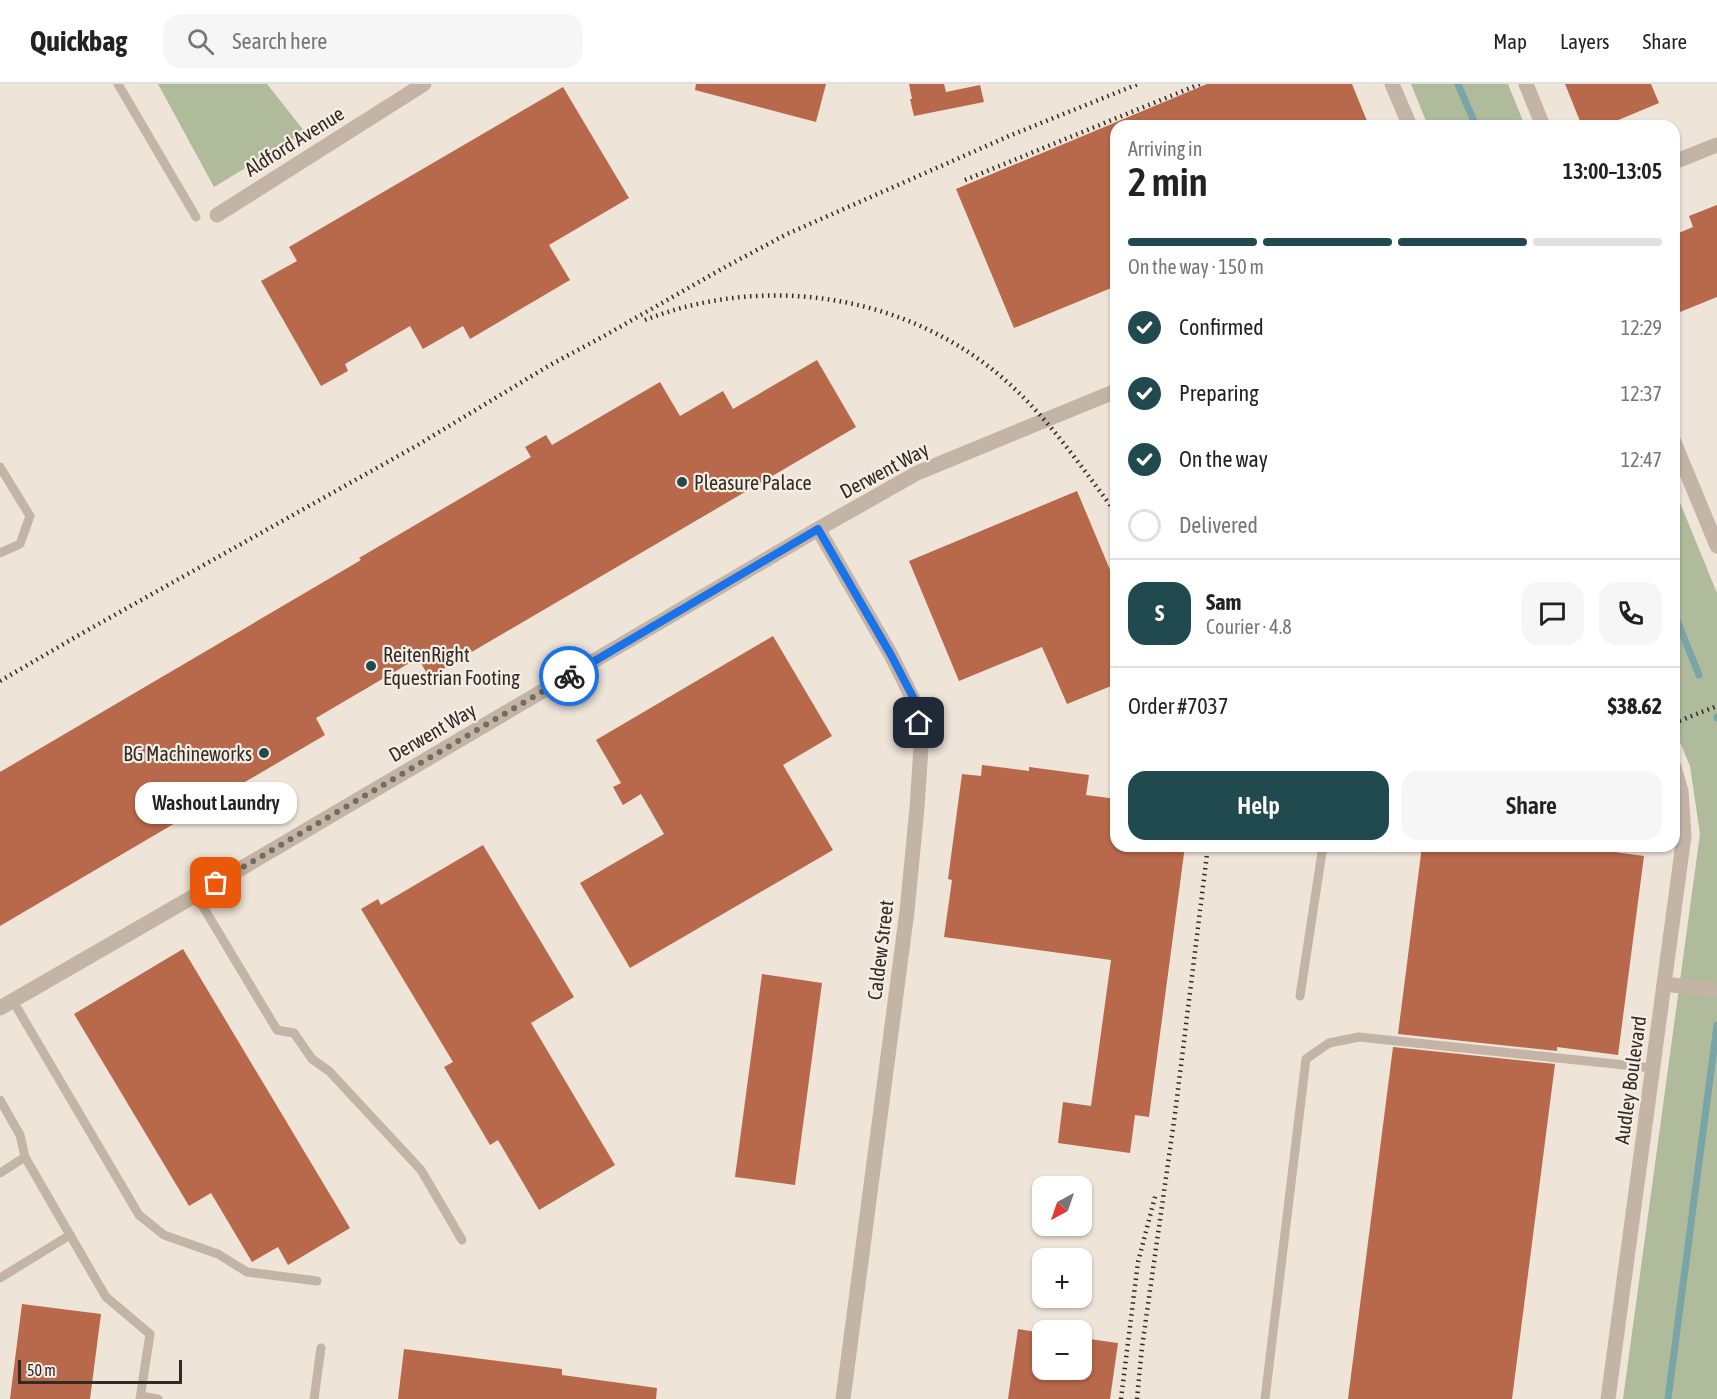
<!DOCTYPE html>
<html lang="en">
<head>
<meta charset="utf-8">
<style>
  :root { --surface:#fff; --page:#f6f6f6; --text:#222; --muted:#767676; --line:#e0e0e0; --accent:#204a4e }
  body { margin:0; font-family:"Asap Condensed",sans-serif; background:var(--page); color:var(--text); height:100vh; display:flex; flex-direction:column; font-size:22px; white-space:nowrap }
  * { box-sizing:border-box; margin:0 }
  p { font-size:20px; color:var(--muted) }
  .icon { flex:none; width:33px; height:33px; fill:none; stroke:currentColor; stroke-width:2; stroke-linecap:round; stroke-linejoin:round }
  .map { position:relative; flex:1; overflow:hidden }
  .panel { position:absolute; left:1110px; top:36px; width:570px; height:732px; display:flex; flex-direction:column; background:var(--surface); border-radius:18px; box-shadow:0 2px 4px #0004 }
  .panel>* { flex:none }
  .needle { width:39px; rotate:220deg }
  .fabs { position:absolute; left:1032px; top:1092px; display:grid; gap:12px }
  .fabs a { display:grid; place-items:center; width:60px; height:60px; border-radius:12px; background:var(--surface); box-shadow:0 2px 4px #0004; font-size:30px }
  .scale { position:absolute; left:18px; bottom:15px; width:164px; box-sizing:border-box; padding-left:6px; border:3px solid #312a26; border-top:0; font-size:16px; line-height:21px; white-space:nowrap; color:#312a26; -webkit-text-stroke:4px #f6eee4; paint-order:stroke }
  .pin { position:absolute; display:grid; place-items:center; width:51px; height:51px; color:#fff; margin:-26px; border-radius:12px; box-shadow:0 3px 9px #0006 }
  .courier { position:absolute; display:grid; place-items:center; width:60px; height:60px; margin:-30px; border:4px solid #1a73e8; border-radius:50%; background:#fff; color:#222; box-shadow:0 2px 8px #0007 }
  .bubble { position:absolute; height:42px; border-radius:18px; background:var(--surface); box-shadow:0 2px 4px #0004; font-size:20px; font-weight:600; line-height:42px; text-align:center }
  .summary em { font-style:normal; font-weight:600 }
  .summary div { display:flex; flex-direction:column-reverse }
  .summary { display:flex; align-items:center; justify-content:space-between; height:102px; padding:0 18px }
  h1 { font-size:39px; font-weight:600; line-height:45px }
  .bar { display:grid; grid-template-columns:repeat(4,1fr); gap:9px 6px; align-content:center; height:72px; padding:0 18px }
  .bar i { height:8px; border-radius:4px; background:var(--line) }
  .bar .selected { background:var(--accent) }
  .bar p { grid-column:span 4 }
  .line { display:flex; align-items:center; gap:15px; padding:0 18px; border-top:2px solid var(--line) }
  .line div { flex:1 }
  .round { display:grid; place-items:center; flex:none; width:63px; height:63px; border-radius:18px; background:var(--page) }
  ol { padding:0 18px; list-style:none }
  li { display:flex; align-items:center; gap:18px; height:66px }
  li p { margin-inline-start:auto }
  li .icon { padding:6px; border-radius:50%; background:var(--accent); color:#fff; stroke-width:4 }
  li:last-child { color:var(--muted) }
  li i { width:33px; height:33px; border:3px solid var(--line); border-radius:50% }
  .primary-button { display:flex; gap:12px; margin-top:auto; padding:12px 18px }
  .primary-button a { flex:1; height:69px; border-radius:18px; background:var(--accent); color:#fff; font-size:24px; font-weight:600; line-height:69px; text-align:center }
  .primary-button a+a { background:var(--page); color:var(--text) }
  header { display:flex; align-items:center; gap:36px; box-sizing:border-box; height:84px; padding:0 30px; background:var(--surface); border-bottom:2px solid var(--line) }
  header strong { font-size:28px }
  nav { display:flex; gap:33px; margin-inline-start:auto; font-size:21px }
  .search { width:420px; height:54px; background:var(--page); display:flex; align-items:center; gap:15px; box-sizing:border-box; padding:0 21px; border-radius:18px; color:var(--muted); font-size:22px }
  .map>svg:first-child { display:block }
</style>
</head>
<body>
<header>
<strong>Quickbag</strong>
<div class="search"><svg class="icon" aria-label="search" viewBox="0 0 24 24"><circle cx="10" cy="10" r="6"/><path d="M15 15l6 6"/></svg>Search here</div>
<nav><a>Map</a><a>Layers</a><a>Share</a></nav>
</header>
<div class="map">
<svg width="1717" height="1315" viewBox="0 0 1717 1315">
  <rect width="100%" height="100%" fill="#eee4d8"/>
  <g fill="#afbb9a">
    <polygon points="158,0 267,0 305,48 214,103"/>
    <polygon points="1411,0 1508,0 1525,42 1428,42"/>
    <polygon points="1674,404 1717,509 1717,1315 1623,1315 1700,750 1690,682 1674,644"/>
  </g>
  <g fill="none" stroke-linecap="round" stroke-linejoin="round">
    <g stroke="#7aa5a7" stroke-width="7">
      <polyline points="1458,0 1476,42"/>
      <polyline points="1674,529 1699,591"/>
      <polyline points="1717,633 1717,634"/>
      <polyline points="1668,1315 1717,941"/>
    </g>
  </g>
  <g fill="#b8684b">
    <polygon points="696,0 826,0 816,38 695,6"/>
    <polygon points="909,0 944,0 946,8 980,1 984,18 914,32 910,15 912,15"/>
    <polygon points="1207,0 1352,0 1369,42 1116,42 1116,202 1014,244 956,105"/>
    <polygon points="1565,0 1651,0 1659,19 1604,42 1582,42"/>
    <polygon points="563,3 629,114 549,161 570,196 470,255 463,242 423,265 410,242 345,280 348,287 321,302 261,197 297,177 289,163"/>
    <polygon points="1717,121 1717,213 1680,228 1674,212 1674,151 1693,143 1689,132"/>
    <polygon points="817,276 856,343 429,593 418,574 316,634 325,651 0,842 0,688 361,476 359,474 531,373 525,363 546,351 552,361 660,298 680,332 723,307 733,325"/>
    <polygon points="1077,407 1116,500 1116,600 1067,620 1042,563 959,597 909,477"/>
    <polygon points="773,552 832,652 783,681 833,766 630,884 580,799 664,750 641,710 623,721 613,703 621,699 596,656"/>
    <polygon points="982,681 1029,687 1029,683 1089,691 1086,711 1116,715 1116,762 1185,762 1149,1033 1135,1031 1130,1069 1058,1059 1063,1018 1091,1022 1111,876 944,853 952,796 948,795 962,690 981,692"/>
    <polygon points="483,761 574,913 531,939 615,1081 539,1126 498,1056 490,1061 444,983 453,978 361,825 378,815 381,821"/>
    <polygon points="1422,762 1592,762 1592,765 1644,772 1618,971 1557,963 1557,967 1398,950"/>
    <polygon points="183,865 350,1144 288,1181 278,1163 252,1178 211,1109 189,1122 74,930"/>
    <polygon points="762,890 822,899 795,1101 735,1093"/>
    <polygon points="1393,963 1555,980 1512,1315 1348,1315"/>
    <polygon points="22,1220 101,1230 90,1315 10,1315"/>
    <polygon points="1018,1245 1042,1249 1042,1286 1082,1286 1082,1254 1118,1259 1110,1315 1008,1315"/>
    <polygon points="404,1265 562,1285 562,1291 657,1304 656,1315 398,1315"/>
  </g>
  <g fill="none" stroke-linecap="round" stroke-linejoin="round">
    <g stroke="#c4b4a6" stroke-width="9">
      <polyline points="118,0 196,133"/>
      <polyline points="0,383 30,432 20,460 0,469"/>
      <polyline points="196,811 277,946 294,949 312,975 329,987 421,1086 462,1156"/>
      <polyline points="1300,912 1323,762"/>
      <polyline points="13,917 139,1131 164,1151 218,1170 247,1188 317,1197"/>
      <polyline points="0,1016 20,1051 25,1073 70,1151 0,1194"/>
      <polyline points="0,1089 25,1073"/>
      <polyline points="70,1151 106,1213 150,1250 140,1315"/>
      <polyline points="141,1312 158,1315"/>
      <polyline points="314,1315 321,1264"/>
      <polyline points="1265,1315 1306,975 1329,959 1359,953 1653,984"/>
    </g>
    <g stroke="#c4b4a6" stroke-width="15">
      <polyline points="1392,0 1410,42"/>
      <polyline points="1526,0 1543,42"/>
      <polyline points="217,131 424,0"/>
      <polyline points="818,445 891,571 913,615 919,639 921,663 917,724 907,827 843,1315"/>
    </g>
    <g stroke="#c4b4a6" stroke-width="15">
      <polyline points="1674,78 1717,61"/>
      <polyline points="1674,358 1717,462"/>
      <polyline points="1664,900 1717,906"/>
      <polyline points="0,924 196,811 818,445 917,389 1116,307"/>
      <polyline points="1608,1315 1684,752 1681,707 1674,683"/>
    </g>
    <g stroke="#312a26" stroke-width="4.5" stroke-dasharray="1.5 4.5" stroke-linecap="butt">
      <polyline points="965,96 1200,0"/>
      <path d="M 645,236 C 762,190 900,209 998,290 C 1045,329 1080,381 1116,429"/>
      <polyline points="0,597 86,547 416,362 550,281 604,252 727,182 787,150 1009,52 1138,0"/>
      <polyline points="1674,639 1717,622"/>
      <polyline points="1121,1315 1138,1178 1156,1109"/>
      <polyline points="1137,1315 1142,1263 1175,1030 1208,762"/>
    </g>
  </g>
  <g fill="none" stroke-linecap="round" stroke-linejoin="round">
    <polyline stroke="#736b64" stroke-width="6" stroke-dasharray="0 10.8" points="216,799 569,592"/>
    <polyline stroke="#1a73e8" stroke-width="8" points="569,592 818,445 891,571 914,615 919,639"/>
  </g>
  <g fill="#204a4e" stroke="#f6eee4" stroke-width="2">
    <circle cx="682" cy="398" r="6"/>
    <circle cx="371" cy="582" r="6"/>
    <circle cx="264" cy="669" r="6"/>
  </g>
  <g text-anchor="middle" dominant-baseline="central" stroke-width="4.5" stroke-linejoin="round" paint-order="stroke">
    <g font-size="20" fill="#312a26" stroke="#f6eee4">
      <text transform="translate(294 57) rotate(-32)">Aldford Avenue</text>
      <text transform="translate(884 386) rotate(-28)">Derwent Way</text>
      <text transform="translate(432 648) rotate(-30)">Derwent Way</text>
      <text transform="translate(880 866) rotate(-83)">Caldew Street</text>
      <text transform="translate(1630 996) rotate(-82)">Audley Boulevard</text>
    </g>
    <g font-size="20" fill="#312a26" stroke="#f6eee4" text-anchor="start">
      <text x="694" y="398">Pleasure Palace</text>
      <text x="383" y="570">ReitenRight<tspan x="383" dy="23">Equestrian Footing</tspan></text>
      <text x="252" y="669" text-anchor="end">BG Machineworks</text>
    </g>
  </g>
</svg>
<div class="fabs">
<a><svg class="needle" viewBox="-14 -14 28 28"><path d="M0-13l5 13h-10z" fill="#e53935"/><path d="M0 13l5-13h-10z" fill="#767676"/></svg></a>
<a>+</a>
<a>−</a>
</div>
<div class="scale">50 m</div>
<div class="pin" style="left:216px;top:799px;background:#ea580c"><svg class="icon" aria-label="bag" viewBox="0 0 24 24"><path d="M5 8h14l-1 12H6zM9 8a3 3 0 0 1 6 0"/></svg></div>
<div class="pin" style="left:919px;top:639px;background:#1f2937"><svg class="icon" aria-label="home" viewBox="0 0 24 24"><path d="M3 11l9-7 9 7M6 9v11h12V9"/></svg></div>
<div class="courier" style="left:569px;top:592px"><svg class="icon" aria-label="bike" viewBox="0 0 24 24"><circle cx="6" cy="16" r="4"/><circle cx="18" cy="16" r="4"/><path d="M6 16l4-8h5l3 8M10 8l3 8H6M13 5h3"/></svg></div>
<div class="bubble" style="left:135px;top:698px;width:162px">Washout Laundry</div>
<section class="panel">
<div class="summary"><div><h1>2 min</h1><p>Arriving in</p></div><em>13:00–13:05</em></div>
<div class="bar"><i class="selected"></i><i class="selected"></i><i class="selected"></i><i></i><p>On the way · 150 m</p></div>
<ol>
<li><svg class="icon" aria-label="check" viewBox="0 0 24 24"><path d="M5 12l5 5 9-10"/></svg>Confirmed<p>12:29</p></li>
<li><svg class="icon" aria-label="check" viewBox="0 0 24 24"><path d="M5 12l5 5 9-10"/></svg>Preparing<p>12:37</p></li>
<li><svg class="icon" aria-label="check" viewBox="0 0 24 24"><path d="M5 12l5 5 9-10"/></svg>On the way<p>12:47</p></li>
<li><i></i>Delivered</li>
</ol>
<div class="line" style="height:108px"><b class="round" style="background:var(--accent);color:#fff">S</b><div><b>Sam</b><p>Courier · 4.8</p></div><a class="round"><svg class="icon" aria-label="chat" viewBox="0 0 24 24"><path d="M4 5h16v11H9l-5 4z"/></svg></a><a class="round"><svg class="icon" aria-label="phone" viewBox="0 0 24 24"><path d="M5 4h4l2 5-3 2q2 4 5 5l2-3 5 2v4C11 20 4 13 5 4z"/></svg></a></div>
<div class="line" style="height:78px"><div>Order #7037</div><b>$38.62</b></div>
<div class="primary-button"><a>Help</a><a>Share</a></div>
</section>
</div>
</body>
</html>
